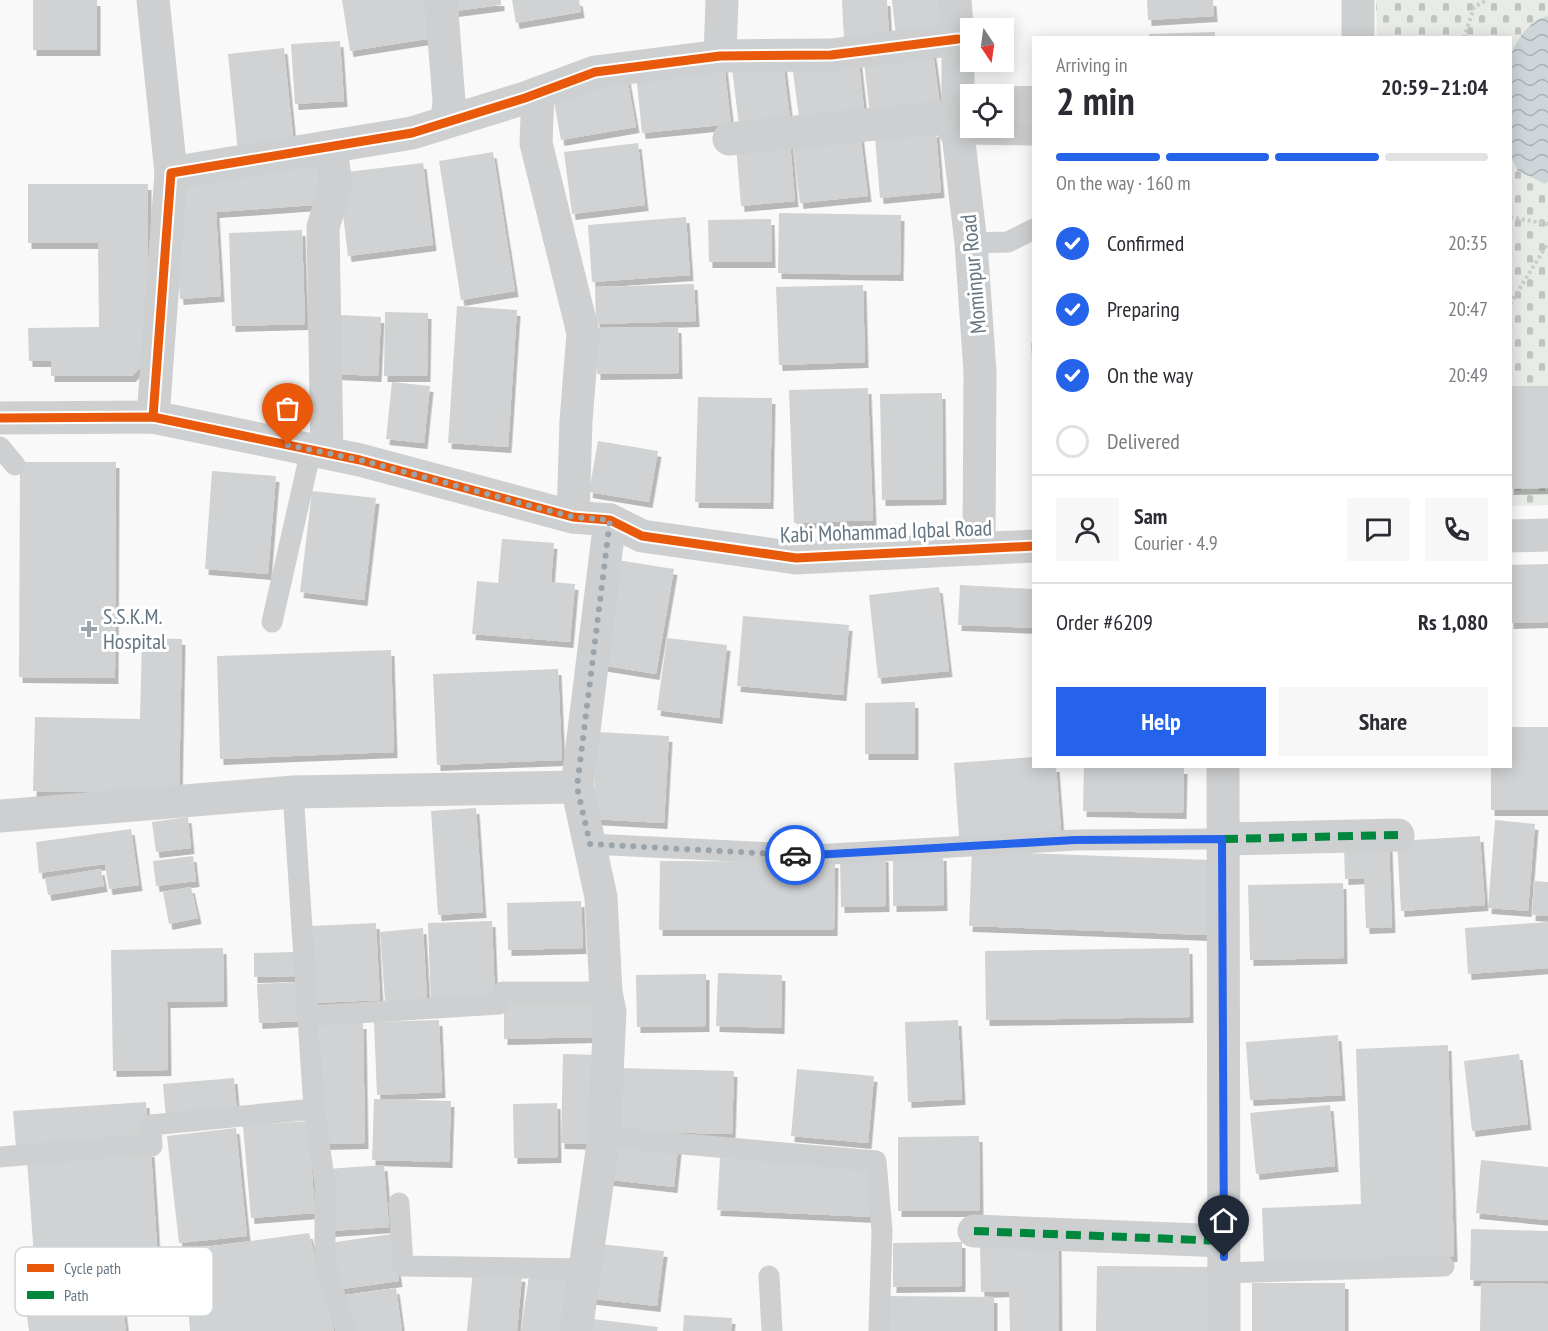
<!DOCTYPE html>
<html lang="en">
<head>
<meta charset="utf-8">
<style>
  :root { --surface:#fff; --page:#f7f7f7; --text:#2b2b33; --muted:#7c7c81; --line:#e1e1e2; --accent:#2563eb }
  body { margin:0; font-family:"PT Sans Narrow",sans-serif; background:var(--page); color:var(--text); height:100vh; display:flex; flex-direction:column; font-size:22px; white-space:nowrap }
  * { box-sizing:border-box; margin:0 }
  p { font-size:20px; color:var(--muted) }
  .icon { flex:none; width:33px; height:33px; fill:none; stroke:currentColor; stroke-width:2; stroke-linecap:round; stroke-linejoin:round }
  .map { position:relative; flex:1; overflow:hidden }
  .sheet { position:absolute; left:1032px; top:36px; width:480px; height:732px; display:flex; flex-direction:column; background:var(--surface); border-radius:0px; box-shadow:0 3px 15px #0003 }
  .sheet>* { flex:none }
  .needle { width:39px; rotate:167deg }
  .buttons { position:absolute; left:960px; top:18px; display:grid; gap:12px }
  .buttons a { display:grid; place-items:center; width:54px; height:54px; border-radius:0px; background:var(--surface); box-shadow:0 3px 15px #0003; font-size:30px }
  .pin { position:absolute; display:grid; place-items:center; width:51px; height:51px; color:#fff; margin:-62px -26px; border-radius:50% 50% 50% 0; rotate:-45deg; box-shadow:0 0 6px #0007 }
  .pin .icon { rotate:45deg }
  .courier { position:absolute; display:grid; place-items:center; width:60px; height:60px; margin:-30px; border:4px solid #2563eb; border-radius:50%; background:#fff; color:#222; box-shadow:0 2px 8px #0007 }
  .headline em { font-style:normal; font-weight:700 }
  .headline div { display:flex; flex-direction:column-reverse }
  .headline { display:flex; align-items:center; justify-content:space-between; height:102px; padding:0 24px }
  h1 { font-size:39px; font-weight:700; line-height:45px }
  .bar { display:grid; grid-template-columns:repeat(4,1fr); gap:9px 6px; align-content:center; height:72px; padding:0 24px }
  .bar i { height:8px; border-radius:4px; background:var(--line) }
  .bar .active { background:var(--accent) }
  .bar p { grid-column:span 4 }
  .line { display:flex; align-items:center; gap:15px; padding:0 24px; border-top:2px solid var(--line) }
  .line div { flex:1 }
  .round { display:grid; place-items:center; flex:none; width:63px; height:63px; border-radius:0px; background:var(--page) }
  ol { padding:0 24px; list-style:none }
  li { display:flex; align-items:center; gap:18px; height:66px }
  li p { margin-inline-start:auto }
  li .icon { padding:6px; border-radius:50%; background:var(--accent); color:#fff; stroke-width:4 }
  li:last-child { color:var(--muted) }
  li i { width:33px; height:33px; border:3px solid var(--line); border-radius:50% }
  .primary-button { display:flex; gap:12px; margin-top:auto; padding:12px 24px }
  .primary-button a { flex:1; height:69px; border-radius:0px; background:var(--accent); color:#fff; font-size:24px; font-weight:700; line-height:69px; text-align:center }
  .primary-button a+a { background:var(--page); color:var(--text) }
  .map>svg:first-child { display:block }
</style>
</head>
<body>
<div class="map">
<svg width="1548" height="1331" viewBox="0 0 1548 1331">
  <defs>
    <pattern id="cemetery-stones" width="16" height="16" patternUnits="userSpaceOnUse" patternTransform="scale(1.5)"><rect width="16" height="16" fill="#e8ebe6"/><path d="M2 7V4a2 2 0 0 1 4 0v3zM10 15v-3a2 2 0 0 1 4 0v3z" fill="#c0c3c0"/></pattern>
    <pattern id="water-waves" width="16" height="10" patternUnits="userSpaceOnUse" patternTransform="scale(1.5)"><rect width="16" height="10" fill="#ced6d9"/><path d="M0 5q4-4 8 0t8 0" fill="none" stroke="#abb2b5"/></pattern>
    <filter id="shadow"><feDropShadow dx="3.5" dy="6" stdDeviation="0" flood-color="#0004"/></filter>
  </defs>
  <rect width="100%" height="100%" fill="#f9f9f9"/>
  <g fill="url(#cemetery-stones)">
    <path d="M 1376,0 L 1548,0 L 1548,16 C 1529,20 1517,39 1511,57 L 1510,38 L 1377,37 Z"/>
    <polygon points="1510,158 1518,171 1545,184 1548,182 1548,505 1511,506"/>
  </g>
  <path fill="url(#water-waves)" d="M 1548,16 L 1548,182 L 1545,184 L 1518,171 L 1511,158 L 1510,57 C 1517,39 1529,20 1548,16 Z"/>
  <g fill="#d0d2d3" filter="url(#shadow)">
    <rect x="33" y="0" width="64" height="50"/>
    <polygon points="342,0 427,0 433,38 350,51"/>
    <polygon points="453,0 501,0 501,5 455,11"/>
    <polygon points="512,0 579,0 581,12 516,23"/>
    <polygon points="842,0 887,0 889,37 844,40"/>
    <polygon points="892,0 942,0 945,33 896,37"/>
    <polygon points="1147,0 1213,0 1214,16 1148,20"/>
    <polygon points="1215,32 1215,38 1149,38 1149,34"/>
    <polygon points="340,41 344,101 295,104 291,44"/>
    <polygon points="932,45 940,105 870,114 863,53"/>
    <polygon points="284,48 294,146 238,152 228,54"/>
    <polygon points="858,55 865,117 800,125 792,64"/>
    <polygon points="783,62 790,118 739,125 732,69"/>
    <polygon points="724,64 731,124 642,133 636,74"/>
    <polygon points="627,77 636,127 561,140 552,91"/>
    <polygon points="987,86 1034,86 1034,125 1004,125 1004,94 987,94"/>
    <polygon points="936,131 941,192 880,198 875,137"/>
    <polygon points="860,132 868,196 800,203 792,140"/>
    <polygon points="790,142 795,201 741,206 736,146"/>
    <polygon points="638,143 645,205 572,214 564,152"/>
    <polygon points="493,152 515,291 461,300 439,161"/>
    <polygon points="423,163 433,245 348,256 338,173"/>
    <polygon points="326,164 328,204 216,212 221,296 180,299 172,174"/>
    <polygon points="28,184 148,184 148,360 132,376 51,376 51,361 29,361 28,328 99,327 98,243 28,243"/>
    <polygon points="779,213 901,215 900,275 778,273"/>
    <polygon points="686,217 690,275 592,282 588,225"/>
    <polygon points="771,219 772,262 709,262 708,220"/>
    <polygon points="302,230 305,324 232,326 229,233"/>
    <polygon points="694,284 696,321 596,324 595,287"/>
    <polygon points="863,285 865,362 779,365 776,287"/>
    <polygon points="457,306 517,310 508,447 448,443"/>
    <polygon points="385,312 428,313 427,376 384,376"/>
    <polygon points="340,315 381,317 378,376 337,374"/>
    <polygon points="678,327 679,373 597,374 596,328"/>
    <polygon points="1031,343 1034,343 1034,361 1032,361"/>
    <polygon points="392,382 430,386 424,443 386,439"/>
    <polygon points="1510,386 1548,386 1548,488 1510,489"/>
    <polygon points="868,388 873,520 794,523 789,390"/>
    <polygon points="942,393 943,499 882,500 880,394"/>
    <polygon points="698,397 772,398 770,503 695,502"/>
    <polygon points="598,441 658,451 649,502 589,492"/>
    <polygon points="20,462 116,462 115,678 19,677"/>
    <polygon points="212,471 276,476 268,574 205,569"/>
    <polygon points="312,491 376,498 364,600 300,592"/>
    <polygon points="502,539 554,543 551,582 575,584 570,642 472,634 477,581 498,583"/>
    <polygon points="617,560 674,569 656,674 600,665"/>
    <polygon points="1548,564 1548,622 1510,623 1510,565"/>
    <polygon points="960,585 1034,589 1034,628 958,625"/>
    <polygon points="939,587 949,671 878,678 869,595"/>
    <polygon points="743,616 849,625 843,695 737,686"/>
    <polygon points="142,638 182,639 179,793 33,791 35,717 140,719"/>
    <polygon points="667,638 727,645 719,718 657,710"/>
    <polygon points="391,650 394,752 220,759 217,656"/>
    <polygon points="558,669 562,760 437,765 433,674"/>
    <polygon points="915,702 915,754 865,754 865,703"/>
    <polygon points="1510,727 1548,727 1548,810 1491,810 1491,766 1510,766"/>
    <polygon points="598,732 669,736 664,823 592,819"/>
    <polygon points="1034,757 1034,766 1056,766 1061,830 959,838 954,763"/>
    <polygon points="1084,766 1184,768 1183,813 1083,811"/>
    <polygon points="476,808 483,912 438,915 431,811"/>
    <polygon points="188,817 191,848 156,852 152,822"/>
    <polygon points="1495,820 1535,824 1528,911 1488,908"/>
    <polygon points="131,829 139,885 109,889 105,864 39,873 36,842"/>
    <polygon points="1480,836 1485,905 1401,911 1397,841"/>
    <polygon points="1389,844 1392,927 1366,928 1364,878 1345,879 1344,846"/>
    <polygon points="972,851 1210,860 1207,935 969,926"/>
    <polygon points="943,855 944,905 893,906 893,856"/>
    <polygon points="193,856 196,881 156,886 153,861"/>
    <polygon points="885,856 886,906 841,907 840,858"/>
    <polygon points="660,861 835,862 834,930 659,930"/>
    <polygon points="101,869 104,886 48,895 45,878"/>
    <polygon points="1534,881 1548,882 1548,916 1532,915"/>
    <polygon points="1343,883 1344,958 1250,960 1248,885"/>
    <polygon points="191,887 198,918 169,924 163,892"/>
    <polygon points="581,901 583,948 508,950 507,903"/>
    <polygon points="492,921 495,1001 431,1004 428,923"/>
    <polygon points="1548,922 1548,968 1468,974 1465,928"/>
    <polygon points="376,923 380,1000 314,1003 311,926"/>
    <polygon points="423,928 427,998 385,1001 380,932"/>
    <polygon points="223,948 224,1001 167,1002 168,1070 113,1071 111,950"/>
    <polygon points="1189,948 1190,1017 986,1020 985,951"/>
    <polygon points="295,952 295,976 254,977 254,953"/>
    <polygon points="718,973 782,975 781,1028 716,1026"/>
    <polygon points="706,974 706,1026 637,1027 636,975"/>
    <polygon points="298,982 300,1021 259,1023 257,984"/>
    <polygon points="594,997 595,1037 504,1039 504,998"/>
    <polygon points="439,1020 442,1092 377,1095 374,1022"/>
    <polygon points="958,1020 962,1099 908,1102 905,1022"/>
    <polygon points="363,1023 365,1143 322,1144 319,1024"/>
    <polygon points="1338,1035 1342,1095 1250,1100 1246,1042"/>
    <polygon points="1448,1045 1454,1256 1264,1262 1262,1208 1361,1204 1356,1049"/>
    <polygon points="563,1054 601,1055 598,1144 561,1143"/>
    <polygon points="1519,1054 1528,1124 1472,1131 1464,1061"/>
    <polygon points="619,1068 734,1071 732,1134 617,1131"/>
    <polygon points="797,1069 874,1076 868,1143 791,1136"/>
    <polygon points="234,1078 237,1113 166,1119 163,1084"/>
    <polygon points="374,1099 451,1101 449,1162 372,1160"/>
    <polygon points="146,1102 148,1139 16,1148 13,1111"/>
    <polygon points="557,1103 558,1157 514,1158 513,1104"/>
    <polygon points="1330,1105 1335,1166 1256,1174 1250,1113"/>
    <polygon points="308,1121 315,1213 251,1218 243,1126"/>
    <polygon points="236,1128 247,1236 179,1243 167,1136"/>
    <polygon points="979,1136 980,1211 898,1211 898,1137"/>
    <polygon points="606,1141 678,1148 674,1187 602,1179"/>
    <polygon points="151,1151 157,1247 34,1256 27,1160"/>
    <polygon points="720,1158 876,1165 873,1217 717,1210"/>
    <polygon points="1481,1160 1548,1167 1548,1220 1476,1213"/>
    <polygon points="384,1165 389,1227 331,1231 327,1169"/>
    <polygon points="1471,1229 1548,1231 1548,1281 1470,1280"/>
    <polygon points="309,1233 334,1331 190,1331 184,1250"/>
    <polygon points="392,1234 399,1281 335,1290 329,1243"/>
    <polygon points="962,1242 962,1286 893,1287 893,1243"/>
    <polygon points="591,1243 664,1251 657,1306 585,1298"/>
    <polygon points="1058,1245 1059,1331 1010,1331 1009,1291 981,1292 980,1246"/>
    <polygon points="117,1258 126,1331 29,1331 21,1270"/>
    <polygon points="1097,1266 1212,1267 1211,1331 1096,1331"/>
    <polygon points="530,1269 578,1276 570,1331 521,1331"/>
    <polygon points="473,1271 522,1276 517,1331 467,1331"/>
    <rect x="1252" y="1283" width="93" height="48"/>
    <polygon points="1481,1283 1548,1284 1548,1331 1480,1331"/>
    <polygon points="396,1288 402,1331 351,1331 346,1295"/>
    <polygon points="885,1296 994,1297 994,1331 885,1331"/>
    <polygon points="684,1315 732,1318 731,1331 683,1331"/>
    <polygon points="593,1319 658,1327 657,1331 592,1331"/>
  </g>
  <g fill="none" stroke-linecap="round" stroke-linejoin="round">
    <g stroke="#cbcccd" stroke-width="4" stroke-dasharray="3 3" stroke-linecap="butt">
      <polyline points="1464,38 1474,7 1487,0"/>
      <polyline points="1510,217 1548,224"/>
      <polyline points="1510,304 1548,243"/>
    </g>
    <g stroke="#cecfd0" stroke-width="21">
      <polyline points="958,134 1034,135"/>
      <polyline points="971,243 1008,242 1034,229"/>
      <polyline points="0,447 15,465"/>
      <polyline points="272,622 311,450"/>
      <polyline points="293,792 314,1109 325,1184 325,1264 346,1331"/>
      <polyline points="590,844 814,855 1075,840 1223,839"/>
      <polyline points="309,1016 499,1004 503,992 606,992"/>
      <polyline points="604,1137 876,1161 882,1231 879,1331"/>
      <polyline points="0,1157 125,1146 152,1146 151,1125 314,1109"/>
      <polyline points="399,1203 403,1266 585,1269"/>
      <polyline points="1224,1273 1444,1266"/>
      <polyline points="769,1276 772,1331"/>
    </g>
    <g stroke="#cecfd0" stroke-width="33">
      <polyline points="153,0 171,173"/>
      <polyline points="441,0 449,101 447,122"/>
      <polyline points="955,0 958,39 958,134 971,243 980,372 979,549"/>
      <polyline points="1358,0 1358,38"/>
      <polyline points="720,56 722,0"/>
      <polyline points="538,93 536,143 583,333 576,421 573,517"/>
      <polyline points="729,139 942,117 958,134"/>
      <polyline points="153,417 171,173 412,133 525,98 595,72 720,56 831,55 958,39"/>
      <polyline points="0,418 153,417 360,460 573,517 610,520 642,536 796,558 1034,546"/>
      <polyline points="327,453 323,227 336,186 331,147"/>
      <polyline points="1510,536 1548,535"/>
      <polyline points="1223,766 1224,1331"/>
      <polyline points="0,816 293,792 577,787"/>
      <polyline points="1223,839 1398,835"/>
      <polyline points="974,1231 1224,1241"/>
      <polyline points="576,1331 604,1137 610,1012 606,992 601,897 577,787 610,520"/>
    </g>
    <g stroke="#00873e" stroke-width="8" stroke-dasharray="15 8" stroke-linecap="butt">
      <polyline points="1223,839 1398,835"/>
      <polyline points="974,1231 1224,1241"/>
    </g>
    <defs>
      <g id="cycleway">
        <polyline points="153,417 171,173 412,133 525,98 595,72 720,56 831,55 958,39"/>
        <polyline points="0,418 153,417 360,460 573,517 610,520 642,536 796,558 1034,546"/>
      </g>
    </defs>
    <use href="#cycleway" stroke="#fff" stroke-width="13"/>
    <use href="#cycleway" stroke="#e8590c" stroke-width="9"/>
  </g>
  <g fill="none" stroke-linecap="round" stroke-linejoin="round">
    <polyline stroke="#99a4ac" stroke-width="6" stroke-dasharray="0 10.8" points="288,445 360,460 573,517 610,520 577,787 590,844 795,855"/>
    <polyline stroke="#2563eb" stroke-width="8" points="795,855 813,855 1075,840 1222,839 1224,1257"/>
  </g>
  <path fill="#99a4ac" stroke="#fff" stroke-width="2" d="M86 620h6v6h6v6h-6v6h-6v-6h-6v-6h6z"/>
  <g text-anchor="middle" dominant-baseline="central" stroke-width="6" stroke-linejoin="round" paint-order="stroke">
    <g font-size="22" fill="#657683" stroke="#fff">
      <text transform="translate(973 274) rotate(-95)">Mominpur Road</text>
      <text transform="translate(886 531) rotate(-2)">Kabi Mohammad Iqbal Road</text>
    </g>
    <g font-size="22" fill="#657683" stroke="#fff" text-anchor="start">
      <text x="103" y="616">S.S.K.M.<tspan x="103" dy="25">Hospital</tspan></text>
    </g>
  </g>
  <rect x="15" y="1247" width="198" height="69" rx="9" fill="#fff" stroke="#d1d6da" stroke-width="1.5"/>
  <rect x="27" y="1264" width="27" height="8" fill="#e8590c"/>
  <rect x="27" y="1291" width="27" height="8" fill="#00873e"/>
  <g font-size="16" fill="#657683">
    <text x="64" y="1274">Cycle path</text>
    <text x="64" y="1301">Path</text>
  </g>
</svg>
<div class="buttons">
<a><svg class="needle" viewBox="-14 -14 28 28"><path d="M0-13l5 13h-10z" fill="#e53935"/><path d="M0 13l5-13h-10z" fill="#7c7c81"/></svg></a>
<a><svg class="icon" aria-label="locate" viewBox="0 0 24 24"><circle cx="12" cy="12" r="6"/><path d="M12 2v4M12 18v4M2 12h4M18 12h4"/></svg></a>
</div>
<div class="pin" style="left:288px;top:445px;background:#ea580c"><svg class="icon" aria-label="bag" viewBox="0 0 24 24"><path d="M5 8h14l-1 12H6zM9 8a3 3 0 0 1 6 0"/></svg></div>
<div class="pin" style="left:1224px;top:1257px;background:#1f2937"><svg class="icon" aria-label="home" viewBox="0 0 24 24"><path d="M3 11l9-7 9 7M6 9v11h12V9"/></svg></div>
<div class="courier" style="left:795px;top:855px"><svg class="icon" aria-label="car" viewBox="0 0 24 24"><path d="M5 17H2v-5l4-1 3-4h7l3 4 3 1v5h-3M9 17h6M6 11h13"/><circle cx="7" cy="17" r="2"/><circle cx="17" cy="17" r="2"/></svg></div>
<section class="sheet">
<div class="headline"><div><h1>2 min</h1><p>Arriving in</p></div><em>20:59–21:04</em></div>
<div class="bar"><i class="active"></i><i class="active"></i><i class="active"></i><i></i><p>On the way · 160 m</p></div>
<ol>
<li><svg class="icon" aria-label="check" viewBox="0 0 24 24"><path d="M5 12l5 5 9-10"/></svg>Confirmed<p>20:35</p></li>
<li><svg class="icon" aria-label="check" viewBox="0 0 24 24"><path d="M5 12l5 5 9-10"/></svg>Preparing<p>20:47</p></li>
<li><svg class="icon" aria-label="check" viewBox="0 0 24 24"><path d="M5 12l5 5 9-10"/></svg>On the way<p>20:49</p></li>
<li><i></i>Delivered</li>
</ol>
<div class="line" style="height:108px"><a class="round"><svg class="icon" aria-label="person" viewBox="0 0 24 24"><circle cx="12" cy="8" r="4"/><path d="M4 21q1-7 8-7t8 7"/></svg></a><div><b>Sam</b><p>Courier · 4.9</p></div><a class="round"><svg class="icon" aria-label="chat" viewBox="0 0 24 24"><path d="M4 5h16v11H9l-5 4z"/></svg></a><a class="round"><svg class="icon" aria-label="phone" viewBox="0 0 24 24"><path d="M5 4h4l2 5-3 2q2 4 5 5l2-3 5 2v4C11 20 4 13 5 4z"/></svg></a></div>
<div class="line" style="height:78px"><div>Order #6209</div><b>Rs 1,080</b></div>
<div class="primary-button"><a>Help</a><a>Share</a></div>
</section>
</div>
</body>
</html>
